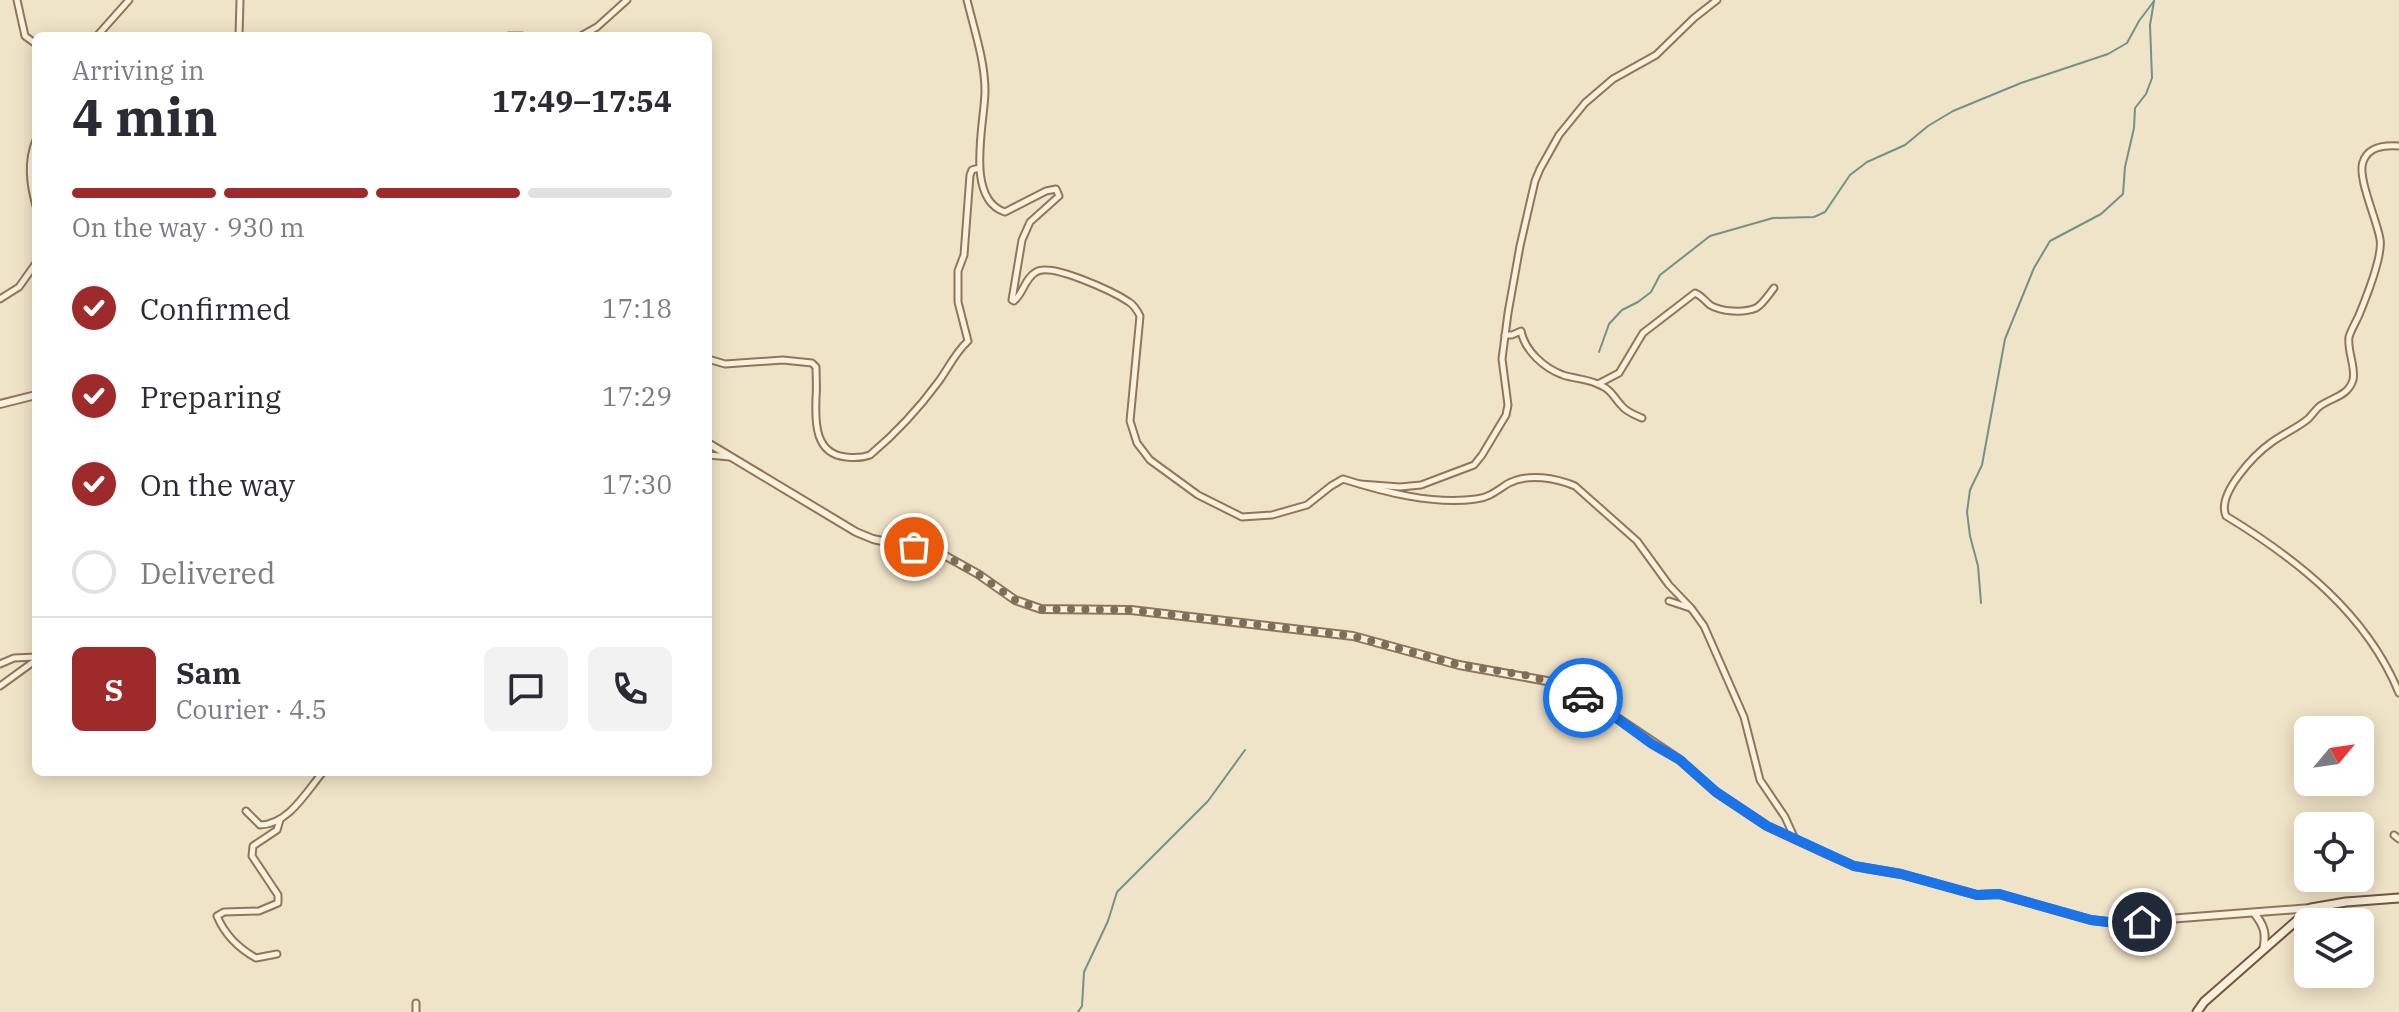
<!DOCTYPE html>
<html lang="en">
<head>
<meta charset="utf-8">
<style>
  :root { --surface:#fff; --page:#f2f2f3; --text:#2b2b33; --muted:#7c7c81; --line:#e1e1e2; --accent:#9e2a2b }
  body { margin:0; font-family:"IBM Plex Serif",serif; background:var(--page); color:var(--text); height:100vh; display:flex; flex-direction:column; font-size:30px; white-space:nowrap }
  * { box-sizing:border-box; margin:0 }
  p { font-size:26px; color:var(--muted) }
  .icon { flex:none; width:44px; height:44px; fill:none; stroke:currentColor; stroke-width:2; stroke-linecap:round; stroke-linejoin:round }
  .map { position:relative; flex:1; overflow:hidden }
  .panel { position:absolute; left:32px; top:32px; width:680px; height:744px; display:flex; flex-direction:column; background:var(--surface); border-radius:12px; box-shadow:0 4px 20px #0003 }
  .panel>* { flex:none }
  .needle { width:52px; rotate:61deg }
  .fabs { position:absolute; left:2294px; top:716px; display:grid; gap:16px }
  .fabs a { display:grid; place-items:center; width:80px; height:80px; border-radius:12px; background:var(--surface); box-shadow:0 4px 20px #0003; font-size:40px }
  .pin { position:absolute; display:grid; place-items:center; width:68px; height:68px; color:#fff; margin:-34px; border:4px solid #fff; border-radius:50%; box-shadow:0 2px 8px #0007 }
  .courier { position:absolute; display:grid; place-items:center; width:80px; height:80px; margin:-40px; border:6px solid #1a73e8; border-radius:50%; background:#fff; color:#222; box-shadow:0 2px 10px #0007 }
  .headline em { font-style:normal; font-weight:700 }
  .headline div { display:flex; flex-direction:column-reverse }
  .headline { display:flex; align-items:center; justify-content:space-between; height:136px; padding:0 40px }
  h1 { font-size:52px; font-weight:700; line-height:60px }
  .bar { display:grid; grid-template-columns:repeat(4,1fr); gap:12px 8px; align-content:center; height:96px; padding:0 40px }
  .bar i { height:10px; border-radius:6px; background:var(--line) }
  .bar .current { background:var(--accent) }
  .bar p { grid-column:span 4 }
  .line { display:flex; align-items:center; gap:20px; padding:0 40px; border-top:2px solid var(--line) }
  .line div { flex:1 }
  .round { display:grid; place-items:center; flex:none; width:84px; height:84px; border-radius:12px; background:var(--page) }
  ol { padding:0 40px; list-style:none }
  li { display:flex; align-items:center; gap:24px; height:88px }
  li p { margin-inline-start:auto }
  li .icon { padding:8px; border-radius:50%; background:var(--accent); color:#fff; stroke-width:4 }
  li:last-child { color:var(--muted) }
  li i { width:44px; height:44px; border:4px solid var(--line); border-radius:50% }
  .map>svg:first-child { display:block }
</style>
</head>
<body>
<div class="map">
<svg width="2399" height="1012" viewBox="0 0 2399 1012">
  <rect width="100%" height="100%" fill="#f0e4c8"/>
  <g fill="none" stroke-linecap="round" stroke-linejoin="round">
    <g stroke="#6f938a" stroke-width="2">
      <polyline points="1599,352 1609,324 1622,310 1638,302 1651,292 1660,275 1710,236 1773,218 1814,217 1825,212 1850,175 1867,162 1905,145 1928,126 1953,111 2021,83 2108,54 2127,43 2139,21 2154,1"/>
      <polyline points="1981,603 1978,566 1970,536 1967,512 1970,490 1982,465 2005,339 2034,268 2050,241 2101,214 2123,194 2125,167 2134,128 2135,108 2146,94 2152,78 2150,25 2154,1"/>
      <polyline points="1078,1012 1082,1006 1084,972 1108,921 1117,892 1208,801 1245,750"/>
    </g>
    <defs>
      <g id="minor">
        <polyline points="17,0 25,36 36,44"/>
        <path d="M 967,0 C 974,29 985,61 985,91 C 985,121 964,199 1005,212 L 1046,191 L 1056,189 L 1059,196 L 1030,222 L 1022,240 L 1012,300 L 1014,301 C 1023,294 1025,278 1036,272 C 1051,262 1114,292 1129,302 C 1134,305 1137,310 1140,316 L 1130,421 L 1137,443 L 1150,460 L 1198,495 L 1242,517 L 1272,515 L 1307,505 L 1331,486 L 1343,479 C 1384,492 1433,505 1476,499 C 1489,498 1499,489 1509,483 C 1528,473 1556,478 1575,486 L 1637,541 L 1669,585 L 1691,608 L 1704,626 L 1744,717 L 1760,780 L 1785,817 L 1795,839"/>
        <polyline points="97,36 129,0"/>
        <polyline points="239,36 240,0"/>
        <polyline points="509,36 522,36"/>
        <polyline points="581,36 597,27 627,0"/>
        <path d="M 36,140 C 27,162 30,184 36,206"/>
        <path d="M 2399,146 C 2385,145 2368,146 2363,162 C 2357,177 2377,220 2380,239 C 2383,255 2366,298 2359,315 C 2356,322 2351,330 2349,337 C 2347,351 2356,367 2353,380 C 2348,396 2333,397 2320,406 C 2316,409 2312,415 2308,419 C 2297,428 2283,434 2272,442 C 2255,454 2216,494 2226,516 C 2297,559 2367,614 2399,693"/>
        <polyline points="0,299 19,287 36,263"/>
        <path d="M 1505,335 L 1512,335 L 1521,331 C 1525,351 1544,368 1563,375 C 1579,380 1588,378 1604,387 C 1612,391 1615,399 1621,405 C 1626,412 1635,415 1642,418"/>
        <path d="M 708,359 L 725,364 L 783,360 L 812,363 L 816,367 C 816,377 817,388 816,398 C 815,423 815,454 846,457 C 854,458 862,458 870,455 C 895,434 920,407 939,381 C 949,367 955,353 968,341 L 958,302 L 958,271 L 964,255 L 970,175 L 972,170 L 979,168"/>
        <path d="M 1598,384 L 1619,373 L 1643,333 L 1695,293 C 1702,296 1704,300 1710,305 C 1721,312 1744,313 1756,308 C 1763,304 1769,294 1774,288"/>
        <polyline points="708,455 730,457"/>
        <polyline points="1360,484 1400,487 1421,485 1474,465 1482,455 1506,415 1508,405 1502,359 1508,313 1520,246 1535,181 1540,169 1559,135 1585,103 1613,79 1656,55 1694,18 1717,0"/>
        <polyline points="1669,601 1690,608"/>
        <polyline points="0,664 14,658 36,657"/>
        <polyline points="0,686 36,660"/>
        <path d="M 246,811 L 260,825 C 289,824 306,792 323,772"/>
        <polyline points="2394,835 2399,839"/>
        <path d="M 277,954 L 256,958 C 238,948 225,935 217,916 L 224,912 L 259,911 L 278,903 L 278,895 L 252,856 L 253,846 L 277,830 L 280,820"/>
        <polyline points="416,1003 416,1012"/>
      </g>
      <g id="tertiary">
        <polyline points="0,404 36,395"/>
        <polyline points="708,443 856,532 873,539 942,554 978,574 1015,600 1041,609 1131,610 1353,636 1459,665 1547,681 1604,709 1680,760 1716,792 1767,826 1827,854 1854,866 1901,874 1977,895 1999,894 2091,920 2116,923 2311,908"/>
        <path d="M 2254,913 C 2264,925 2267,934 2263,950"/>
      </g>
      <polyline id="secondary" points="2197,1012 2204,1002 2311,908 2346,902 2399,898"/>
    </defs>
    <use href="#minor" stroke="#8d765c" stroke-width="9"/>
    <use href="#tertiary" stroke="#8d765c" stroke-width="10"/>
    <use href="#secondary" stroke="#6f573f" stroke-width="11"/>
    <use href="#minor" stroke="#faf1dc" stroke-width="5"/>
    <use href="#tertiary" stroke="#faf1dc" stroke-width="6"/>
    <use href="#secondary" stroke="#faf1dc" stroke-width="7"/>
  </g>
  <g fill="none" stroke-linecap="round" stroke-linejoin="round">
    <polyline stroke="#7c6e5b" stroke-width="8" stroke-dasharray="0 14.4" points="914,547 942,554 978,574 1015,600 1041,609 1131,610 1353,636 1459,665 1531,676 1554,684 1583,698"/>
    <polyline stroke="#1a73e8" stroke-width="10" points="1583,698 1604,709 1652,744 1680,760 1716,792 1767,826 1854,866 1901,874 1977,895 1999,894 2091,920 2116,923 2142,922"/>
  </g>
</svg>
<div class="fabs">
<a><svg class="needle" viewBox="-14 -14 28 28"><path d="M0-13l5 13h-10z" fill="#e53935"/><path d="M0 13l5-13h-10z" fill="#7c7c81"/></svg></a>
<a><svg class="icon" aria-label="locate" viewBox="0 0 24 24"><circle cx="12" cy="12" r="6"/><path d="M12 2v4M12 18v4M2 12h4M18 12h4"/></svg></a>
<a><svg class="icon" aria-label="layers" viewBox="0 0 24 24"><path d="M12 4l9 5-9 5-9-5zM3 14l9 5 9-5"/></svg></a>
</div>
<div class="pin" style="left:914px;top:547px;background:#ea580c"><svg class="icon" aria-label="bag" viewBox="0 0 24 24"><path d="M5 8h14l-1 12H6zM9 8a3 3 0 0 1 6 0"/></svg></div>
<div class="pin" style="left:2142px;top:922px;background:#1f2937"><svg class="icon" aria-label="home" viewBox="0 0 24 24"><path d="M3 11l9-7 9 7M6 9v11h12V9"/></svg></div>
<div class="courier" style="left:1583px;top:698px"><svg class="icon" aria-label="car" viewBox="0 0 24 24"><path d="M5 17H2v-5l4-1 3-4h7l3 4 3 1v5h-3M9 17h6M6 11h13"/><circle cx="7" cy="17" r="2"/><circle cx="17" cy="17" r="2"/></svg></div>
<section class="panel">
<div class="headline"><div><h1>4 min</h1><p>Arriving in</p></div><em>17:49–17:54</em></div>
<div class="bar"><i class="current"></i><i class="current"></i><i class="current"></i><i></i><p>On the way · 930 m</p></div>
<ol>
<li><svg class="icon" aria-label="check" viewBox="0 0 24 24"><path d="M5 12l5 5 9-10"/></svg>Confirmed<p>17:18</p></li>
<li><svg class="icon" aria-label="check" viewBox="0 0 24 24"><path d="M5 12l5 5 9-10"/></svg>Preparing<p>17:29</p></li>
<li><svg class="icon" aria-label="check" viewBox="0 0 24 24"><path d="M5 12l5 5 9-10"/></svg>On the way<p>17:30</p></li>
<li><i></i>Delivered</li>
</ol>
<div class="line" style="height:144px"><b class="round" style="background:var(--accent);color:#fff">S</b><div><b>Sam</b><p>Courier · 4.5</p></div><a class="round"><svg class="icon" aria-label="chat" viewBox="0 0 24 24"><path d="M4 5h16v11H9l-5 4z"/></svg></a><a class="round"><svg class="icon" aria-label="phone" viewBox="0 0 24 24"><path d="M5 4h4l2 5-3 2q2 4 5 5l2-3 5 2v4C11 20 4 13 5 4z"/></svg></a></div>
</section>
</div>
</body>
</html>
